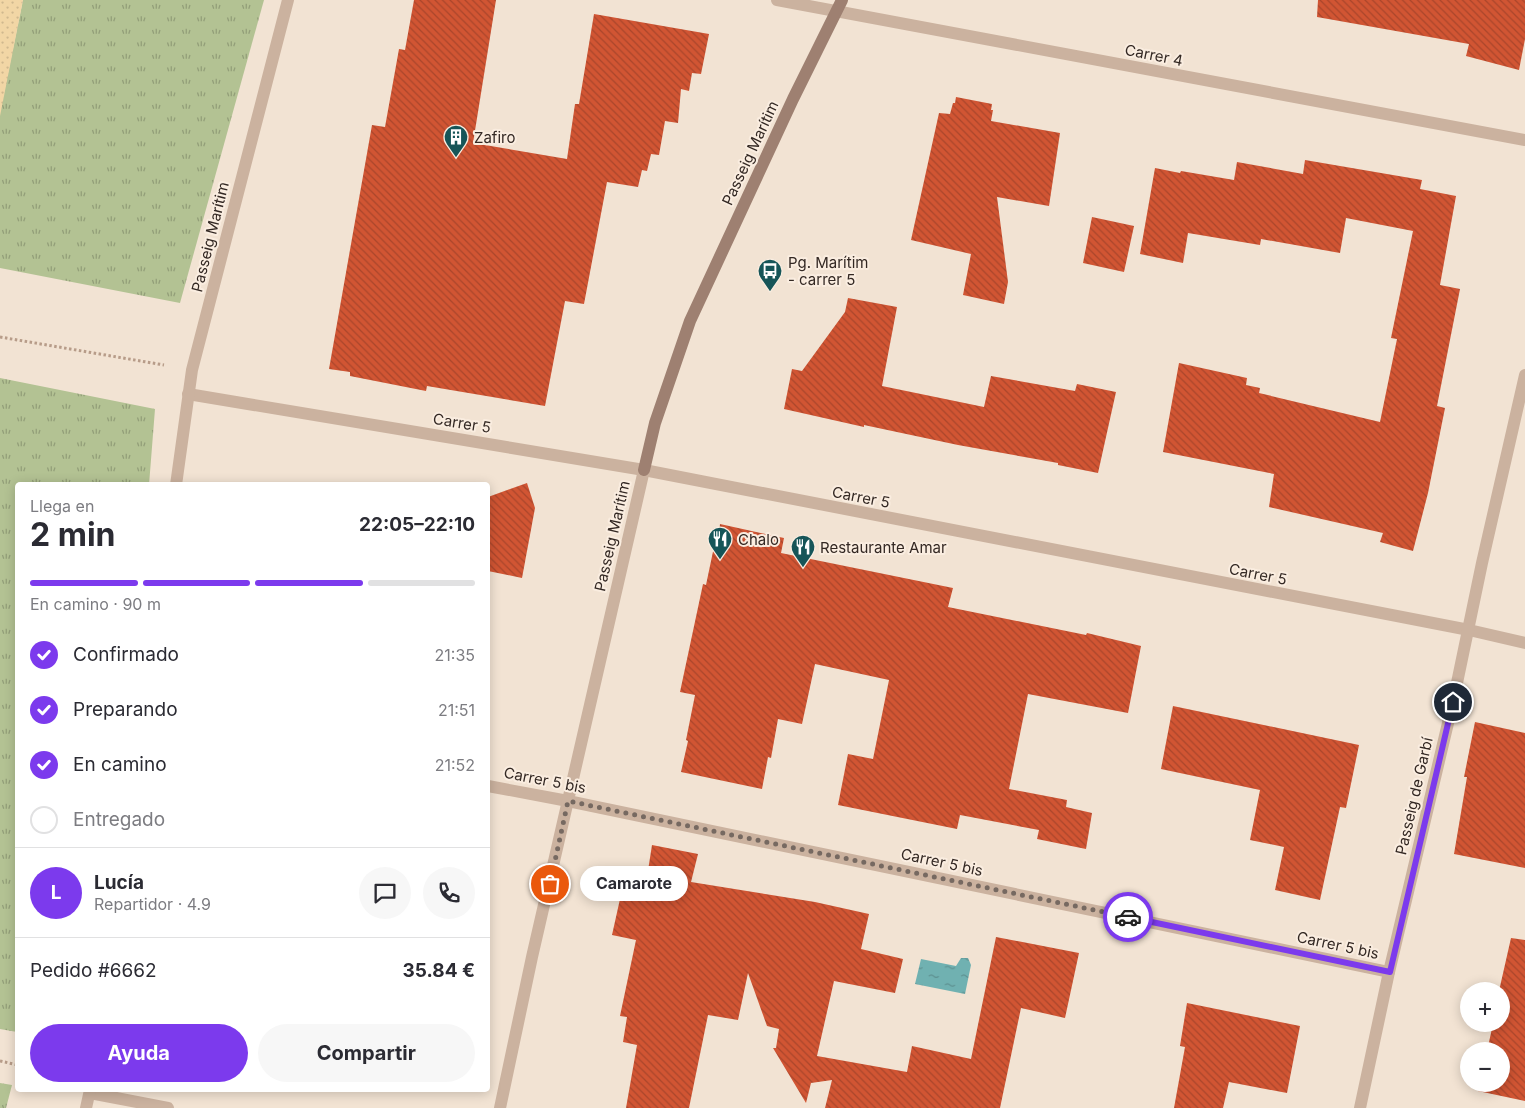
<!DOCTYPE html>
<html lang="es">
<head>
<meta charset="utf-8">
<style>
  :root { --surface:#fff; --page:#f7f7f7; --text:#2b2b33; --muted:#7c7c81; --line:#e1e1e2; --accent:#7c3aed }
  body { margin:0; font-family:Inter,sans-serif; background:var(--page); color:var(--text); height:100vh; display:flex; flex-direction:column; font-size:19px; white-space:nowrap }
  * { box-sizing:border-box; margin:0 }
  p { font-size:16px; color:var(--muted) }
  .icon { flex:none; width:28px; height:28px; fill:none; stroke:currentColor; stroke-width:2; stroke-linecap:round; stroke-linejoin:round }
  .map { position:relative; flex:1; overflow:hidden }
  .panel { position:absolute; left:15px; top:482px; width:475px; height:610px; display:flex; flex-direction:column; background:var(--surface); border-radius:5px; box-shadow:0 2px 12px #0003 }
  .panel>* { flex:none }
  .controls { position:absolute; left:1460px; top:982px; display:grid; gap:10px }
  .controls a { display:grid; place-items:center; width:50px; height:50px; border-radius:50%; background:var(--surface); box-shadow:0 2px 12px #0003; font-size:25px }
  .pin { position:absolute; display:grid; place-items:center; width:42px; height:42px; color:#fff; margin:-21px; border:2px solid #fff; border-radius:50%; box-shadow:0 1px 5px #0007 }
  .courier { position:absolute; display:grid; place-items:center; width:50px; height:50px; margin:-25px; border:4px solid #7c3aed; border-radius:50%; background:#fff; color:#222; box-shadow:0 1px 6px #0007 }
  .bubble { position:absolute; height:35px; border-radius:18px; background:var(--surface); box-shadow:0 2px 12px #0003; font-size:16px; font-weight:700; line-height:35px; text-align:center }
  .head em { font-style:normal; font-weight:700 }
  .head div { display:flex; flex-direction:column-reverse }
  .head { display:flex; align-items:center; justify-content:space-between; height:85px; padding:0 15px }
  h1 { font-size:32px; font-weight:700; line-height:38px }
  .bar { display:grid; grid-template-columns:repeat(4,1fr); gap:8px 5px; align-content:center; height:60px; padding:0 15px }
  .bar i { height:6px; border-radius:4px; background:var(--line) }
  .bar .current { background:var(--accent) }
  .bar p { grid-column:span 4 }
  .line { display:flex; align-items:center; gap:12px; padding:0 15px; border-top:1px solid var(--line) }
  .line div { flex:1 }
  .round { display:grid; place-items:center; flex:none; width:52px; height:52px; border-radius:26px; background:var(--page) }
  ol { padding:0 15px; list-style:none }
  li { display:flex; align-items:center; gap:15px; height:55px }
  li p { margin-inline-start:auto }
  li .icon { padding:5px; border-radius:50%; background:var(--accent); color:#fff; stroke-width:4 }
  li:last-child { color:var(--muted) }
  li i { width:28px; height:28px; border:2px solid var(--line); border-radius:50% }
  .cta { display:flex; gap:10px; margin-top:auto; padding:10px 15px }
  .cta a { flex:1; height:58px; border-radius:30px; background:var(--accent); color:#fff; font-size:20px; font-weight:700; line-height:58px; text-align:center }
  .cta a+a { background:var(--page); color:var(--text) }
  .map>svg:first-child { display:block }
</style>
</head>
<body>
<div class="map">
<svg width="1525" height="1108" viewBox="0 0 1525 1108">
  <defs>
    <pattern id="grass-tufts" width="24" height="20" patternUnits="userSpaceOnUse" patternTransform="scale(1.25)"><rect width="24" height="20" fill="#b3c293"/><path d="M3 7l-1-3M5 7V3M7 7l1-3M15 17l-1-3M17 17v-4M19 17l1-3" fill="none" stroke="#929e78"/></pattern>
    <pattern id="sand-dots" width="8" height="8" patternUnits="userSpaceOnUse" patternTransform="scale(1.25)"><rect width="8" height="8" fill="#f2d6a5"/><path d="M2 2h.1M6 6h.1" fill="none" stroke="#d0b88e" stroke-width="1.8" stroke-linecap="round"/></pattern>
    <pattern id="water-ripples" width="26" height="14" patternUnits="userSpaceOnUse" patternTransform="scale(1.25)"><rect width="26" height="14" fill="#70b1b1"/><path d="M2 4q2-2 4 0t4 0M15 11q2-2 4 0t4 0" fill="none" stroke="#5d9090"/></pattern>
    <pattern id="building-back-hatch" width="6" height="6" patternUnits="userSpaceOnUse" patternTransform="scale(1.25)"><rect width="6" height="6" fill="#d15533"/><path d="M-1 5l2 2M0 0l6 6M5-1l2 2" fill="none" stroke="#aa462b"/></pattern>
  </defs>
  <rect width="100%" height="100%" fill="#f2e3d3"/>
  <g fill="url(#grass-tufts)">
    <polygon points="23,0 264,0 180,303 0,268 0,112"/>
    <polygon points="0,378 155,409 149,485 18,485 17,1032 0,1029"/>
    <polygon points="0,1083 12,1085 6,1108 0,1108"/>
  </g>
  <polygon fill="url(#sand-dots)" points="0,0 23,0 0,116"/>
  <polygon fill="url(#water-ripples)" points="961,958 968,958 971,965 965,994 915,984 921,959 956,966"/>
  <g fill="url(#building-back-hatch)">
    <polygon points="414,0 496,0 473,143 567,159 575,104 579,104 594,14 709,34 701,74 692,73 689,91 681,89 678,123 665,121 659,155 651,154 647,171 642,170 638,187 607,182 584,304 565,301 545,406 427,386 426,391 350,376 350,372 329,369 372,125 385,127 399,49 405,50"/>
    <polygon points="1318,0 1525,0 1525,39 1519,70 1466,56 1469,44 1317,17"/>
    <polygon points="956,97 992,104 991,110 993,110 991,121 1060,133 1049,206 997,197 1008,282 1004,304 963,295 971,254 911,240 939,113 950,114 953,103 955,103"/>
    <polygon points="1305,160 1422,180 1420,189 1456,196 1440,285 1460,289 1437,406 1445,408 1428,493 1413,551 1380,542 1383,533 1269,507 1274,474 1163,452 1179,363 1247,378 1246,385 1260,388 1259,393 1380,422 1397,339 1391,338 1413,231 1346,218 1340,253 1261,239 1260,245 1188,233 1183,263 1140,254 1155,168 1180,173 1181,171 1234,180 1237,162 1303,174"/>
    <polygon points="1092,217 1134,226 1124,272 1083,263"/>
    <polygon points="848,298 897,307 882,386 984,407 991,376 1075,391 1077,384 1116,392 1098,473 1058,465 1058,463 958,445 864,425 864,427 784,409 792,369 802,371 845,312"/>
    <polygon points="527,483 535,508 522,578 488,571 488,497"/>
    <polygon points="720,524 784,538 781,553 953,588 948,607 1086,635 1087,633 1141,646 1128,713 1028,694 1009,789 1067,800 1066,807 1092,813 1086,849 1037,839 1039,830 960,815 957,829 838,805 848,754 873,759 889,680 815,664 802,724 778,719 771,758 768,757 762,789 681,772 688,741 686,740 695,695 680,692 703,584 706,585 715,542 718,542"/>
    <polygon points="1173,706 1359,745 1346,808 1340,807 1320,900 1275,890 1284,847 1250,840 1260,790 1161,769"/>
    <polygon points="1475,722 1525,733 1525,868 1454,854 1467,777 1464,777"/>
    <polygon points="652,845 698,854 691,882 815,902 869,914 861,949 903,959 895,993 834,981 817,1056 907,1072 912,1046 971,1059 996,937 1079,953 1065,1018 1021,1008 1000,1108 825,1108 832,1080 811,1083 806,1103 773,1048 776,1048 779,1029 767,1026 748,973 738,1020 708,1015 689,1108 626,1108 637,1045 623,1042 627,1017 620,1016 636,940 612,935 622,890 626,892 631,872 647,877"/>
    <polygon points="1511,938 1525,940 1525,1101 1478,1091 1480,1084 1501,1084 1501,1051 1487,1051 1493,1024 1501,1024 1501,991 1499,991"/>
    <polygon points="1187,1003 1300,1026 1287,1093 1229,1082 1223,1108 1174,1108 1185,1047 1180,1046"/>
  </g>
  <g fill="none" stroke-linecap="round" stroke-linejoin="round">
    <g stroke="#b79c89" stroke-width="3" stroke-dasharray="2.5 2.5" stroke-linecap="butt">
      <polyline points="0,337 164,365"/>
      <polyline points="0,1061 18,1065"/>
    </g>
    <g stroke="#cbb29f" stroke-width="12">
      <polyline points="777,0 1525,140"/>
      <polyline points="188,394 644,470 1469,630 1525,643"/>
      <polyline points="176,485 192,370 288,0"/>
      <polyline points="488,786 568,801 1389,972"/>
      <polyline points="90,1093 168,1108"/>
      <polyline points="86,1108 90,1090"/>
      <polyline points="500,1108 532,957 644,470"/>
      <polyline points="1360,1108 1389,972 1453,702 1482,563 1525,375"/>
    </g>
    <polyline stroke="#9e8071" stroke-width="12" points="644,470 655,423 690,321 793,99 842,0"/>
  </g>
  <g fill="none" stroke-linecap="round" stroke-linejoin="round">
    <polyline stroke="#766961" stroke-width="5" stroke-dasharray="0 9" points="550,884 568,801 1128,917"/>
    <polyline stroke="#7c3aed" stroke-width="6" points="1128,917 1390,972 1453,702"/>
  </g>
  <defs>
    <symbol id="building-pin" viewBox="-11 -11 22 30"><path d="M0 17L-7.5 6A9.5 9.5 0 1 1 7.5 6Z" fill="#165558" stroke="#faede0"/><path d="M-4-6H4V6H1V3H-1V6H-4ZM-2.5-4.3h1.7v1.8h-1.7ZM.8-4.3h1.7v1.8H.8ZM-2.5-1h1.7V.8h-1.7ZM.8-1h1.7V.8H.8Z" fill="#fff"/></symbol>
    <symbol id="bus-pin" viewBox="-11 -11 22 30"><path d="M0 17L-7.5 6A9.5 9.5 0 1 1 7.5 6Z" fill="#165558" stroke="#faede0"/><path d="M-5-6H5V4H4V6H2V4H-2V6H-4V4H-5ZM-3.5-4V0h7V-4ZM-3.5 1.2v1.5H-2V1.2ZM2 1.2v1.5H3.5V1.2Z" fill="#fff"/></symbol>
    <symbol id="restaurant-pin" viewBox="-11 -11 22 30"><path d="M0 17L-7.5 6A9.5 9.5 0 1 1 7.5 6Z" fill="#165558" stroke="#faede0"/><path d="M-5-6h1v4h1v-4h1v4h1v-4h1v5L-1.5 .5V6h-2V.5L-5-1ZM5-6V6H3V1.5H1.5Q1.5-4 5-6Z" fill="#fff"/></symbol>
  </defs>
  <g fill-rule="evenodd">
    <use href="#building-pin" x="442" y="123" width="28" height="38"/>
    <use href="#bus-pin" x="756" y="257" width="28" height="38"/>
    <use href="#restaurant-pin" x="706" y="525" width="28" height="38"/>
    <use href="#restaurant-pin" x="789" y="533" width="28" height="38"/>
  </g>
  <g text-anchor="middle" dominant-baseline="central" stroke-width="4" stroke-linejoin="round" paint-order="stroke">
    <g font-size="15" fill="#332823" stroke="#faede0">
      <text transform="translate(1154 55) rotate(11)">Carrer 4</text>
      <text transform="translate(750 153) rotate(-65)">Passeig Marítim</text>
      <text transform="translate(210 237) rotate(-76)">Passeig Marítim</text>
      <text transform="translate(462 423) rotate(9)">Carrer 5</text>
      <text transform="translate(861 497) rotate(11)">Carrer 5</text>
      <text transform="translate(612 536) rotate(-77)">Passeig Marítim</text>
      <text transform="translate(1258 574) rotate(11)">Carrer 5</text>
      <text transform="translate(545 780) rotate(11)">Carrer 5 bis</text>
      <text transform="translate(1414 796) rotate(-77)">Passeig de Garbí</text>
      <text transform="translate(942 862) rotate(12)">Carrer 5 bis</text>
      <text transform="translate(1338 945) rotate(12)">Carrer 5 bis</text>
    </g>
    <g font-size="15" fill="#332823" stroke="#faede0" text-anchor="start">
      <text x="474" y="137">Zafiro</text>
      <text x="788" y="262">Pg. Marítim<tspan x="788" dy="17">- carrer 5</tspan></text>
      <text x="738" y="539">Chalo</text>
      <text x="820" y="547">Restaurante Amar</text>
    </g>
  </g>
</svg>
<div class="controls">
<a>+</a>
<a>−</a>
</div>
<div class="pin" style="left:550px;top:884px;background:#ea580c"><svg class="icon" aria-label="bag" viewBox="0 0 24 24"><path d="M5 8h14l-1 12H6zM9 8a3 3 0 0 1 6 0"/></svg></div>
<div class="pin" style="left:1453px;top:702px;background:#1f2937"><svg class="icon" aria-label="home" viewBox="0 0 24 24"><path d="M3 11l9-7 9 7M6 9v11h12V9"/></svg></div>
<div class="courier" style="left:1128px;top:917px"><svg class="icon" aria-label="car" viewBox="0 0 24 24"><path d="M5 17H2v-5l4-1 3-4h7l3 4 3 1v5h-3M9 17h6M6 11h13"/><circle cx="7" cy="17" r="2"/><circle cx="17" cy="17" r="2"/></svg></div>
<div class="bubble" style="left:580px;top:866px;width:108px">Camarote</div>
<section class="panel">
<div class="head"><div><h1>2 min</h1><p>Llega en</p></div><em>22:05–22:10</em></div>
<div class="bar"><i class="current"></i><i class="current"></i><i class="current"></i><i></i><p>En camino · 90 m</p></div>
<ol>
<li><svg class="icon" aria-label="check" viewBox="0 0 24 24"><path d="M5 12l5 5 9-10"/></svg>Confirmado<p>21:35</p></li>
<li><svg class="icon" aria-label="check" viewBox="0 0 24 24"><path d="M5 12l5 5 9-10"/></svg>Preparando<p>21:51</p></li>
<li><svg class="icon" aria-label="check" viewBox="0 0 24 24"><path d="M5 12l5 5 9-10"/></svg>En camino<p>21:52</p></li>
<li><i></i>Entregado</li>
</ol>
<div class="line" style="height:90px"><b class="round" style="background:var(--accent);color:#fff">L</b><div><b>Lucía</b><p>Repartidor · 4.9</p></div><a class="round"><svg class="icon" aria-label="chat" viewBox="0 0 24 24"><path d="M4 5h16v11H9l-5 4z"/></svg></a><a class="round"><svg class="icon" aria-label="phone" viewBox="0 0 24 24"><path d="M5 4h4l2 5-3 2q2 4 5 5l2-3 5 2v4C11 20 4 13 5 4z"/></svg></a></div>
<div class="line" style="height:65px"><div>Pedido #6662</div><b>35.84 €</b></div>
<div class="cta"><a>Ayuda</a><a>Compartir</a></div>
</section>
</div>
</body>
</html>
